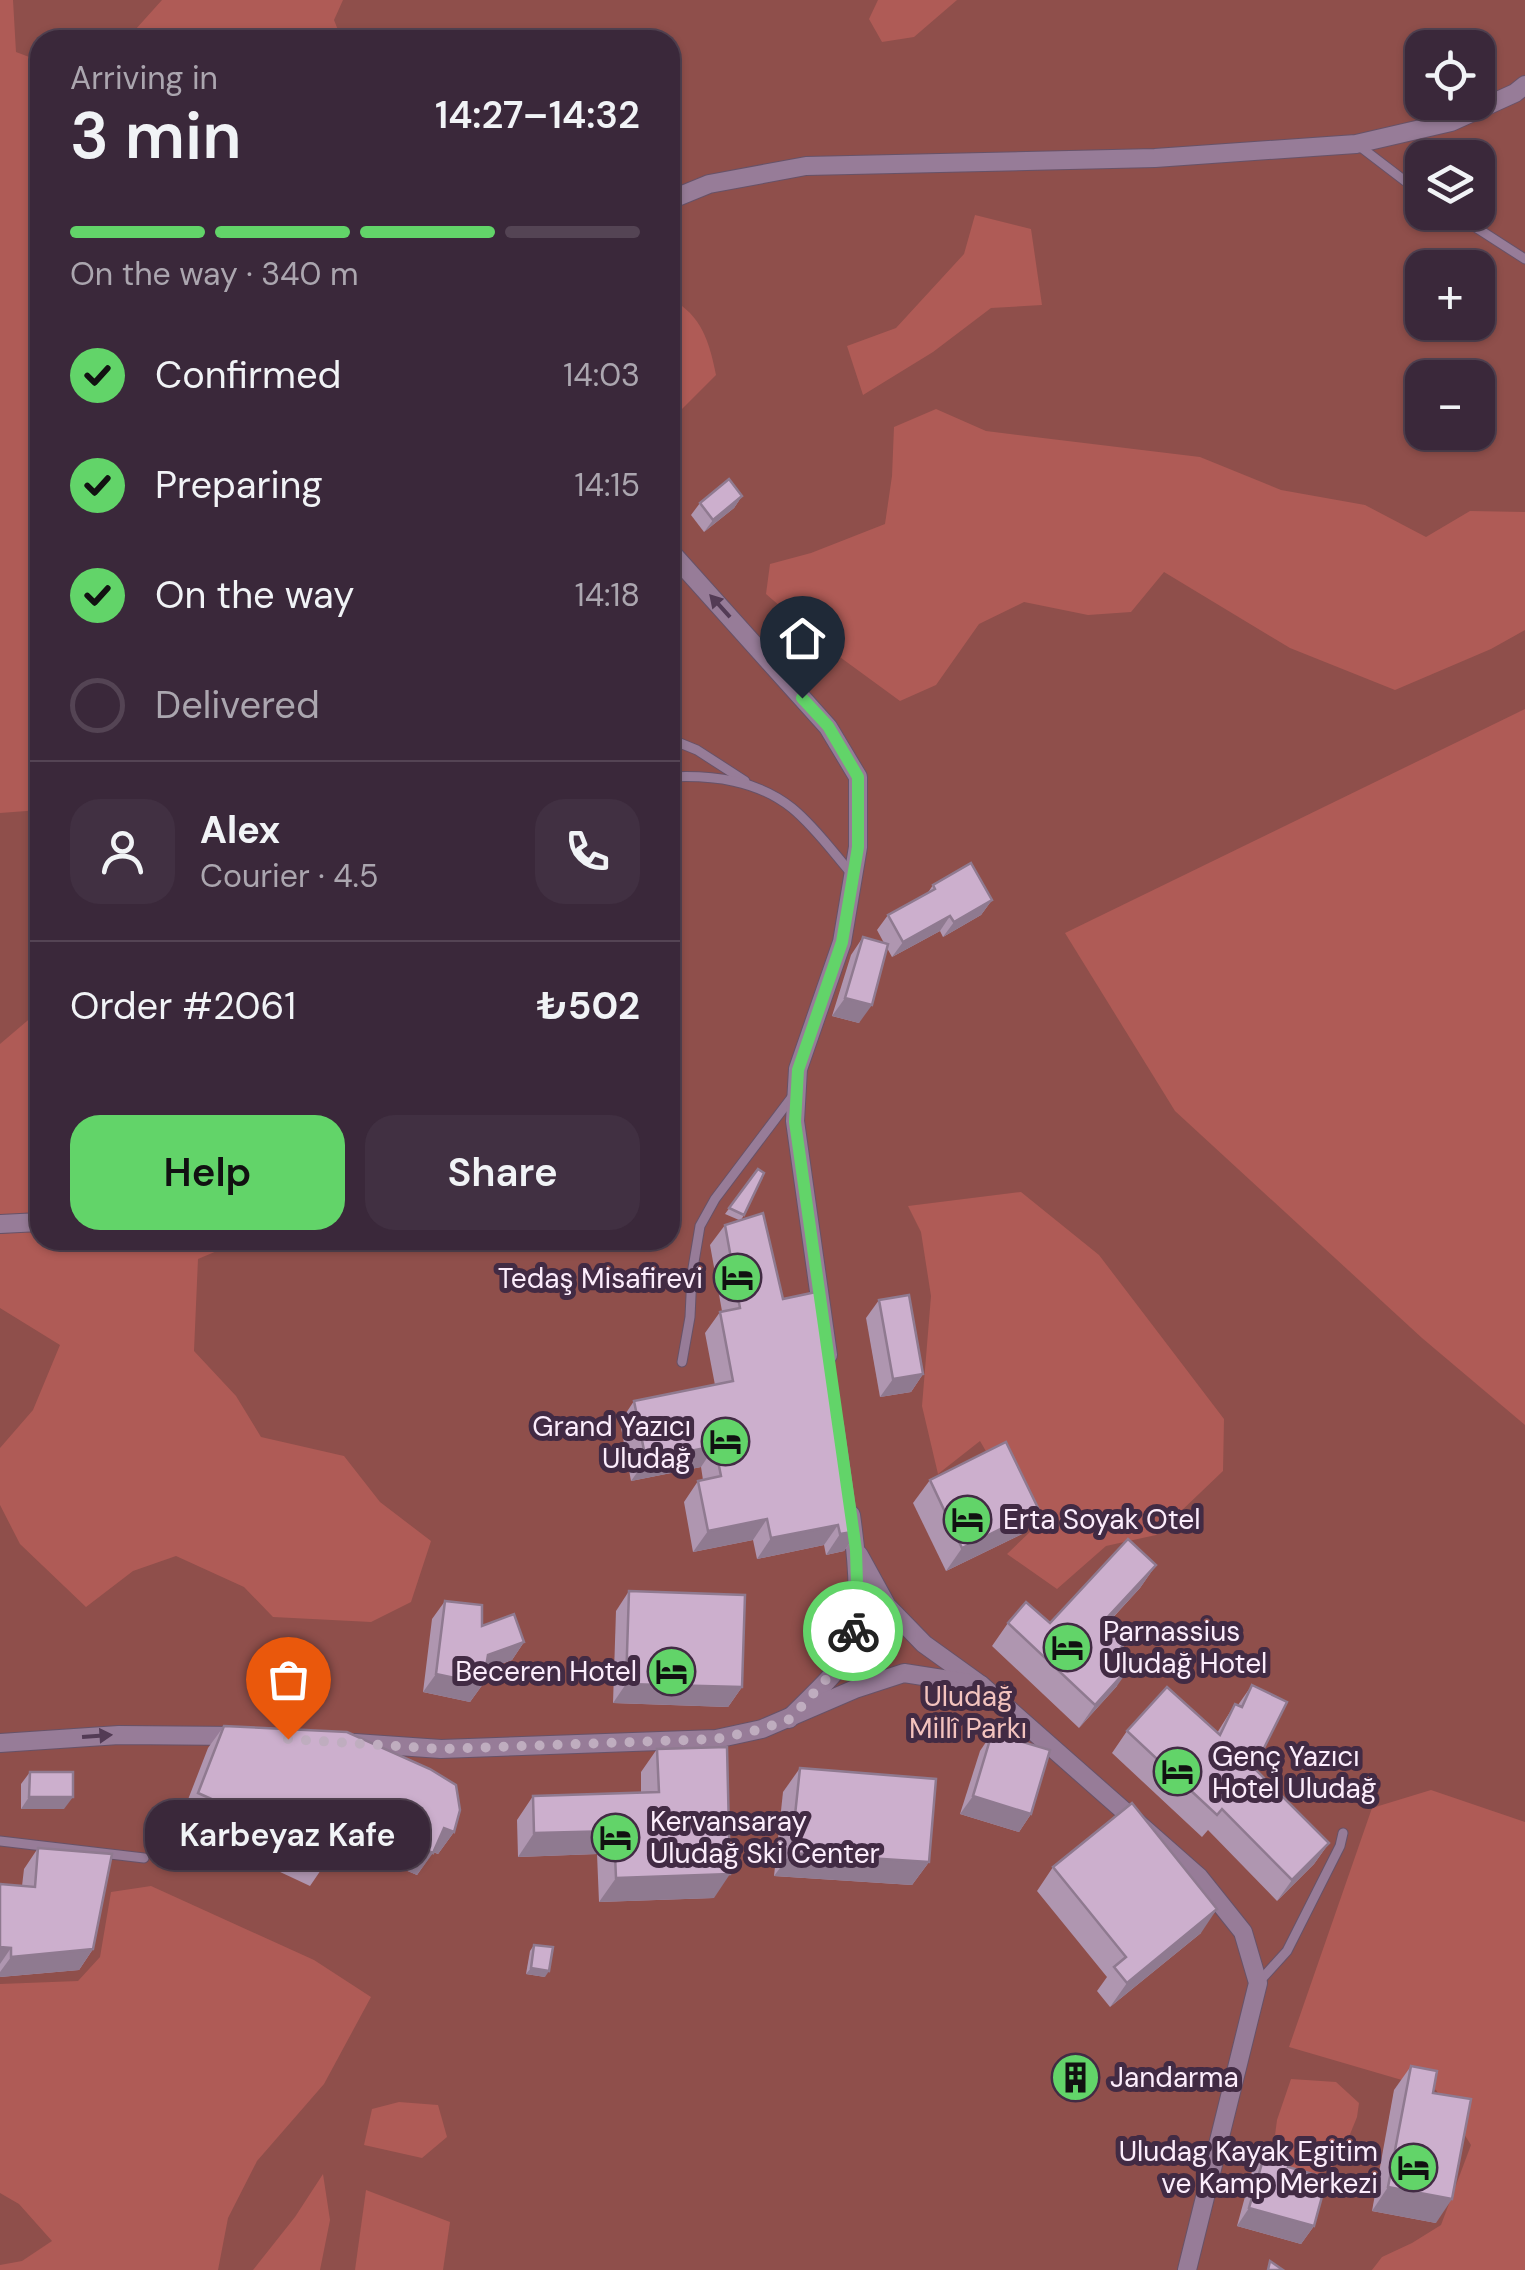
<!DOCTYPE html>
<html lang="en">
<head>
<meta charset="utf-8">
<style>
  :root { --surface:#3a283a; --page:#413042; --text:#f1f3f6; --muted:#aba6af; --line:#544454; --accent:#62d469 }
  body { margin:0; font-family:"DM Sans",sans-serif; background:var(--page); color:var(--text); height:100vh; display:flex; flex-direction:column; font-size:38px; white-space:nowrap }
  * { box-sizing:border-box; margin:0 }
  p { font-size:32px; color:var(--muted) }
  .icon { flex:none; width:55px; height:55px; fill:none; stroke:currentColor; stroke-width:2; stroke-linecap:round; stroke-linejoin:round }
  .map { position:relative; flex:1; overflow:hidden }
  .side { position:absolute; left:30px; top:30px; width:650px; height:1220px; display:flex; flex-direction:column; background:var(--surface); border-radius:30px; box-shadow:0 2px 8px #0004,0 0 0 2px var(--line) }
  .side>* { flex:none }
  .tools { position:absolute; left:1405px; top:30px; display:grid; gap:20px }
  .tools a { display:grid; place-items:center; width:90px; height:90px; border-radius:20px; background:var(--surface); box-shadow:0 2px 8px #0004,0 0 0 2px var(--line); font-size:50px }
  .pin { position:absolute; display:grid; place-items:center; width:85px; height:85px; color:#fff; margin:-102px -42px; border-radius:50% 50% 50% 0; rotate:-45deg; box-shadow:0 0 10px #0007 }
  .pin .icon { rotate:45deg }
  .courier { position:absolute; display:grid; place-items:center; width:100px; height:100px; margin:-50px; border:8px solid #62d469; border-radius:50%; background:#fff; color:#222; box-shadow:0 2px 12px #0007 }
  .bubble { position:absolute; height:70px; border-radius:30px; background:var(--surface); box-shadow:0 2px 8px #0004,0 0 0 2px var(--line); font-size:32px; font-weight:600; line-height:70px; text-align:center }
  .overview em { font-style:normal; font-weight:600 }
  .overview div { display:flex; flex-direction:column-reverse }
  .overview { display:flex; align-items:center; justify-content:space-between; height:170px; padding:0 40px }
  h1 { font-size:65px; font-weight:600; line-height:75px }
  .bar { display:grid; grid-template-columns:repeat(4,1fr); gap:15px 10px; align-content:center; height:120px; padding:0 40px }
  .bar i { height:12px; border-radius:8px; background:var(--line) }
  .bar .on { background:var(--accent) }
  .bar p { grid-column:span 4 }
  .line { display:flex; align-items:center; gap:25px; padding:0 40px; border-top:2px solid var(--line) }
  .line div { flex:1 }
  .round { display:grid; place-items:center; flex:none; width:105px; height:105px; border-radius:30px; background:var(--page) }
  ol { padding:0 40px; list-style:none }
  li { display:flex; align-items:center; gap:30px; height:110px }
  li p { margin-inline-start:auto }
  li .icon { padding:10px; border-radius:50%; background:var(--accent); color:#111; stroke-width:4 }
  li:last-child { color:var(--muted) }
  li i { width:55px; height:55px; border:5px solid var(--line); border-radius:50% }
  .button { display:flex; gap:20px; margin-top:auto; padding:20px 40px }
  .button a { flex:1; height:115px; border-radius:30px; background:var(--accent); color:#111; font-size:40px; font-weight:600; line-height:115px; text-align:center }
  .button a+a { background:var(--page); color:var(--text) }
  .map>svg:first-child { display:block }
</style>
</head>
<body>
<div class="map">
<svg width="1525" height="2270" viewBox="0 0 1525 2270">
  <rect width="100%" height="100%" fill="#4d354e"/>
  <path fill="#8f4f4b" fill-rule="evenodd" d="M 0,0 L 1525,0 L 1525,2270 L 0,2270 ZM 40,40 L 670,40 L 670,1240 L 40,1240 ZM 1422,48 L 1478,48 L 1478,102 L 1422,102 ZM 1422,158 L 1478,158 L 1478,212 L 1422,212 ZM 1422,268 L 1478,268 L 1478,322 L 1422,322 ZM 1422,378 L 1478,378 L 1478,432 L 1422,432 Z"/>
  <g fill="#af5b56">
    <polygon points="0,0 13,0 16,52 40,61 40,441 30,564 40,569 40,810 0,813"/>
    <polygon points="162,0 343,0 334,20 342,40 126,40"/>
    <polygon points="878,0 957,0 914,37 882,42 869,19"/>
    <polygon points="975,215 1031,229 1042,305 991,308 933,352 863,395 847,346 896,328 964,254"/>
    <path d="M 670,298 C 702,316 709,341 716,375 L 681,410 L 670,417 Z"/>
    <polygon points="936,409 986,431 1200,457 1281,490 1365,505 1426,537 1470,511 1525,512 1525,630 1491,649 1395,690 1290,648 1164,572 1131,612 1088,615 1024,602 979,624 936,685 900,701 833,652 766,594 770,564 811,553 885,524 892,476 894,427"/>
    <polygon points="1525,709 1525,1425 1422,1338 1175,1111 1065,933"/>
    <polygon points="40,1010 40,1222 0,1222 0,1044"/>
    <polygon points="1021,1192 1099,1255 1224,1419 1223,1471 1156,1535 1106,1546 1057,1589 1007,1554 1032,1530 980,1441 938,1474 922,1406 931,1296 921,1232 908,1206"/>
    <polygon points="40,1230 40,1240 243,1240 198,1259 194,1351 236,1396 261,1437 344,1456 380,1502 431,1541 411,1602 371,1622 273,1617 244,1587 176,1556 133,1571 86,1607 20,1544 0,1505 0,1448 33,1410 60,1345 0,1308 0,1234"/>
    <polygon points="1431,1790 1525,1822 1525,2270 1372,2270 1382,2257 1412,2243 1441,2225 1471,2145 1436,2090 1289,2047 1372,1808"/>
    <polygon points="151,1886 314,1960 371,1997 324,2084 257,2161 228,2218 218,2270 0,2270 0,2265 22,2261 52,2241 19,2204 0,2193 0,1984 78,1981 100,1957 111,1892"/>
    <polygon points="1291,2079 1336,2082 1359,2103 1357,2117 1338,2164 1306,2179 1272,2158 1277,2120"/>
    <polygon points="399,2102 438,2105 447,2137 422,2158 364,2145 372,2109"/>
    <polygon points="323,2174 330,2220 320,2270 253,2270 295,2217"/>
    <polygon points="366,2190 450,2222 443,2270 355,2270"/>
  </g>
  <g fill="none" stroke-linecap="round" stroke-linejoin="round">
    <defs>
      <g id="service">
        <polyline points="1358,145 1422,194"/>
        <polyline points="1452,212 1525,259"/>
        <polyline points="670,739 697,750 745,781"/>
        <path d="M 670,777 C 713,775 757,780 792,808 C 814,826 833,852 851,873"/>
        <polyline points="682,1362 690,1317 692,1274 700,1226 715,1199 792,1097"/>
        <polyline points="0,1841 144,1858"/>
        <polyline points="1258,1983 1287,1951 1340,1846 1343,1833"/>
      </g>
      <g id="minor">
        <polyline points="670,200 709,184 806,166 1155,158 1356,144 1451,122 1515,93 1525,85"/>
        <polyline points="670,551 828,727 858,777 858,847 842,942 798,1069 795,1121 828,1355"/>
        <polyline points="0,1224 40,1222"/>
        <polyline points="859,1555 887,1606 924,1644 981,1685 1199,1877 1243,1932 1258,1983 1187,2270"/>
        <path d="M 789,1719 C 803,1704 834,1677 843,1661 C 865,1621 857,1558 851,1515"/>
        <polyline points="0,1743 119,1735 239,1736"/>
        <polyline points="355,1743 441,1749 716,1739 762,1729 855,1689 904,1673 981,1685"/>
      </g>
    </defs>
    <use href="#service" stroke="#675268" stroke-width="11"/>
    <use href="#minor" stroke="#675268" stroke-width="20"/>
    <use href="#service" stroke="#977c98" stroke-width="9"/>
    <use href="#minor" stroke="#977c98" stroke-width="18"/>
  </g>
  <g fill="#af96b0">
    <polygon points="742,496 734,508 704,532 691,515 700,503"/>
    <polygon points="933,885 992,900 981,915 943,937 940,931 892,957 887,948 859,1023 832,1016 851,955 863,937 884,943 877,930 888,915 927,894"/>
    <polygon points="758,1169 744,1215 741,1220 783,1299 858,1531 844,1551 826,1555 824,1545 757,1559 753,1540 693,1552 684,1502 698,1481 703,1480 701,1467 631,1481 620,1422 634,1401 715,1385 705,1333 720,1312 722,1311 710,1245 725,1225 739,1220 725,1214"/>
    <polygon points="879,1300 923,1374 911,1392 880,1397 866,1318"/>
    <polygon points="930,1480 1039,1510 1022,1534 946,1571 913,1503"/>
    <polygon points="1156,1565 1140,1588 1108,1623 1127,1641 1120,1651 1117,1686 1079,1728 992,1646 1008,1623 1050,1623"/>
    <polygon points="629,1591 742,1687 728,1707 613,1703 616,1611"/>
    <polygon points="445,1601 482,1626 524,1642 512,1660 486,1670 483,1684 470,1702 423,1692 432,1619"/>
    <polygon points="1252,1685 1254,1768 1329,1843 1314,1864 1277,1901 1208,1830 1202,1837 1112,1753 1127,1731 1217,1733 1235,1704 1238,1705"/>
    <polygon points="224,1726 454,1832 438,1854 433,1852 417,1875 335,1840 325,1864 310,1886 250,1858 254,1847 182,1815 208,1748"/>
    <polygon points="992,1733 1031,1814 1019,1832 960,1814 980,1751"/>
    <polygon points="657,1749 714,1898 599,1902 597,1854 518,1857 517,1820 533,1796 641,1793 641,1772"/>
    <polygon points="800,1768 929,1862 912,1885 774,1876 783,1792"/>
    <polygon points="30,1772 64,1809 21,1809 21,1784"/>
    <polygon points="38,1848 93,1949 79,1970 0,1977 0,1884 22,1886 24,1869"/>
    <polygon points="1053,1867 1201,1933 1110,2007 1097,1991 1107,1977 1037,1891"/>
    <polygon points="534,1945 545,1977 526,1974 530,1951"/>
    <polygon points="1411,2066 1436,2223 1372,2211 1394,2090"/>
    <polygon points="1066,2070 1091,2072 1074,2089 1062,2076"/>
    <polygon points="1265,2153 1288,2167 1314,2226 1301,2244 1237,2226 1252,2171"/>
  </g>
  <g fill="#8f7a90">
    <polygon points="742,496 734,508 704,532 713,520"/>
    <polygon points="992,900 981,915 943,937 954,922"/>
    <polygon points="950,916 940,931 892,957 903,942"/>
    <polygon points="845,998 872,1005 859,1023 832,1016"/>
    <polygon points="923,1374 911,1392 880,1397 893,1379"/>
    <polygon points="715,1446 701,1467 631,1481 646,1460"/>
    <polygon points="1039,1510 1022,1534 946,1571 962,1548"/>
    <polygon points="767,1519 753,1540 693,1552 708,1531"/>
    <polygon points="838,1525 824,1545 757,1559 771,1538"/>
    <polygon points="858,1531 844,1551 826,1555 840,1534"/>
    <polygon points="1156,1565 1140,1588 1089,1643 1105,1620"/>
    <polygon points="524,1642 512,1660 475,1673 488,1655"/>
    <polygon points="1133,1663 1117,1686 1079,1728 1095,1705"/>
    <polygon points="436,1674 483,1684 470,1702 423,1692"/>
    <polygon points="626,1684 742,1687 728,1707 613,1703"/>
    <polygon points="973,1796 1031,1814 1019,1832 960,1814"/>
    <polygon points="29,1797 73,1797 64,1809 21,1809"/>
    <polygon points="346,1816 433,1853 417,1875 330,1838"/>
    <polygon points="444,1828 454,1832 438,1854 429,1850"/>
    <polygon points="614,1831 597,1854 518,1857 534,1833"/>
    <polygon points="1329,1843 1314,1864 1277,1901 1292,1880"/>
    <polygon points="791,1853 929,1862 912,1885 774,1876"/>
    <polygon points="730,1874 714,1898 599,1902 616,1878"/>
    <polygon points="1217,1909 1201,1933 1110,2007 1127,1983"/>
    <polygon points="0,1947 11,1948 0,1964"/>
    <polygon points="93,1949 79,1970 0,1977 0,1972 11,1957"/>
    <polygon points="531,1968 549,1971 545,1977 526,1974"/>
    <polygon points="1388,2187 1452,2199 1436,2223 1372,2211"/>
    <polygon points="1249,2208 1314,2226 1301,2244 1237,2226"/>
  </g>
  <g fill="#ccafcd" stroke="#8f7a90" stroke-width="2.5">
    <polygon points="729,479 742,496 713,520 700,503"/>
    <polygon points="971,863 992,900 954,922 950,916 903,942 888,915 935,889 933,885"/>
    <polygon points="863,937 888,944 872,1005 845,998"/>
    <polygon points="758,1169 764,1173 744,1215 729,1208"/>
    <polygon points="763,1213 783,1299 816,1292 843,1426 858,1531 840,1534 838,1525 771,1538 767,1519 708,1531 698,1481 721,1476 715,1446 646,1460 634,1401 733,1381 720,1312 740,1308 725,1225"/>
    <polygon points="909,1295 923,1374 893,1379 879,1300"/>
    <polygon points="1006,1442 1039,1510 962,1548 930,1480"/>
    <polygon points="1128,1539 1156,1565 1105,1620 1127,1641 1119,1650 1133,1663 1095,1705 1008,1623 1026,1602 1050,1623"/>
    <polygon points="629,1591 745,1595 742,1687 626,1684"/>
    <polygon points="445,1601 482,1605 482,1626 514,1614 524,1642 488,1655 483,1684 436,1674"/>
    <polygon points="1252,1685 1287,1702 1254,1768 1329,1843 1292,1880 1222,1809 1217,1815 1127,1731 1167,1687 1220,1735 1235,1704 1242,1707"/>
    <polygon points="224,1726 347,1732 430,1769 456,1785 460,1810 454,1832 444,1828 433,1853 346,1816 325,1864 266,1837 270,1825 198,1793"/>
    <polygon points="992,1733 1050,1750 1031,1814 973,1796"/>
    <polygon points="727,1747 730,1874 616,1878 614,1831 534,1833 533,1796 659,1792 657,1749"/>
    <polygon points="800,1768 936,1779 929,1862 791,1853"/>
    <polygon points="30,1772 73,1772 73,1797 29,1797"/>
    <polygon points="1132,1803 1217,1909 1127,1983 1114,1967 1126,1957 1053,1867"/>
    <polygon points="38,1848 112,1854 93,1949 11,1957 11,1948 0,1947 0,1884 35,1887"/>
    <polygon points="534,1945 553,1947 549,1971 531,1968"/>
    <polygon points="1079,2058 1091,2072 1078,2083 1066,2070"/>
    <polygon points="1411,2066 1437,2071 1433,2093 1471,2099 1452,2199 1388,2187"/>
    <polygon points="1265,2153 1290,2160 1288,2167 1327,2178 1314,2226 1249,2208"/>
    <polygon points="1270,2261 1283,2270 1268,2270"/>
  </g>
  <defs><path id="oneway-solid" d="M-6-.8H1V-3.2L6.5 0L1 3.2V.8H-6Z" transform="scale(2.5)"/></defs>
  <g fill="#533b55">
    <use href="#oneway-solid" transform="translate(720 606) rotate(-132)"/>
    <use href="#oneway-solid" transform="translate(97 1736) rotate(-4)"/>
  </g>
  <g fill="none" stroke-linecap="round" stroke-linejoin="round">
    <polyline stroke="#bfadbf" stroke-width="10" stroke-dasharray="0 18" points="288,1739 441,1749 716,1739 762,1729 790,1719 842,1662 853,1631"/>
    <polyline stroke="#62d469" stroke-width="12" points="802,698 828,726 858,777 858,847 842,942 798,1070 795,1122 856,1550 858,1618 853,1631"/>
  </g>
  <defs>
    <symbol id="hotel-disc" viewBox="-11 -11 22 22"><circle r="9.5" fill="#62d469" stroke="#422b44"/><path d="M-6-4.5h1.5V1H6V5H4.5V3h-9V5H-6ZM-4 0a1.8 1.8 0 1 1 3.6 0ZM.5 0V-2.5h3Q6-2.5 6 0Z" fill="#111"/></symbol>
    <symbol id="building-disc" viewBox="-11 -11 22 22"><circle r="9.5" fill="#62d469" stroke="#422b44"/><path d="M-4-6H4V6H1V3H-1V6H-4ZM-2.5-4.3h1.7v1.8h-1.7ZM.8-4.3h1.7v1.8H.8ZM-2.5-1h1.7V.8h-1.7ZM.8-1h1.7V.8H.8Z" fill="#111"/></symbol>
  </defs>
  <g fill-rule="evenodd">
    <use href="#hotel-disc" x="710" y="1250" width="55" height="55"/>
    <use href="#hotel-disc" x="698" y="1414" width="55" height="55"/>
    <use href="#hotel-disc" x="940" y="1492" width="55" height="55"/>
    <use href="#hotel-disc" x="1040" y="1620" width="55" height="55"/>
    <use href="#hotel-disc" x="644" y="1644" width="55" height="55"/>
    <use href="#hotel-disc" x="1150" y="1744" width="55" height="55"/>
    <use href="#hotel-disc" x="588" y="1810" width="55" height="55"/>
    <use href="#building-disc" x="1048" y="2050" width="55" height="55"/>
    <use href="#hotel-disc" x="1386" y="2140" width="55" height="55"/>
  </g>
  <g text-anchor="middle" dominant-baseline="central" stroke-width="10" stroke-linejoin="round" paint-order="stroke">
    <g font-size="28" fill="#fcedfc" stroke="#422b44" text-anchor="start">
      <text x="703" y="1278" text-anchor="end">Tedaş Misafirevi</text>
      <text x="691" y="1426" text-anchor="end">Grand Yazıcı<tspan x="691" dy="32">Uludağ</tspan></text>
      <text x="1003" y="1519">Erta Soyak Otel</text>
      <text x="1103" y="1631">Parnassius<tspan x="1103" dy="32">Uludağ Hotel</tspan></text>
      <text x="637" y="1671" text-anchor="end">Beceren Hotel</text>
      <text x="1212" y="1756">Genç Yazıcı<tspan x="1212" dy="32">Hotel Uludağ</tspan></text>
      <text x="650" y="1821">Kervansaray<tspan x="650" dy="32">Uludağ Ski Center</tspan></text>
      <text x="1110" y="2077">Jandarma</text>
      <text x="1378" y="2151" text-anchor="end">Uludag Kayak Egitim<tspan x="1378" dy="32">ve Kamp Merkezi</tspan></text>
    </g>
    <g font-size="28" fill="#f3c3be" stroke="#422b44">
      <text x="968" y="1696">Uludağ<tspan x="968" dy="32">Millî Parkı</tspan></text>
    </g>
  </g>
</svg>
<div class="tools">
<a><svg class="icon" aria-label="locate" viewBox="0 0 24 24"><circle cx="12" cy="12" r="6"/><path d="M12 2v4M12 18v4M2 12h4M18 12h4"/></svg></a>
<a><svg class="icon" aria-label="layers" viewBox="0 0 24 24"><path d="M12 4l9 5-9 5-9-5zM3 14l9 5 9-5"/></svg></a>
<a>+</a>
<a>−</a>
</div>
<div class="pin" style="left:288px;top:1739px;background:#ea580c"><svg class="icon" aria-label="bag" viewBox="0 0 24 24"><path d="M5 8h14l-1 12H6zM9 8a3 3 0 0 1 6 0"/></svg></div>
<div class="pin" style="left:802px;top:698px;background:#1f2937"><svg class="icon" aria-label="home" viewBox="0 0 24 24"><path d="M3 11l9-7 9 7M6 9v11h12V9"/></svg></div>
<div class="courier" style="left:853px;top:1631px"><svg class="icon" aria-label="bike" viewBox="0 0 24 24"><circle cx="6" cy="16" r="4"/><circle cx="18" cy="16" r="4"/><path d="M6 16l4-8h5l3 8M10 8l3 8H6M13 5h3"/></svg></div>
<div class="bubble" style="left:145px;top:1800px;width:285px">Karbeyaz Kafe</div>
<section class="side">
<div class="overview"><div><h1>3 min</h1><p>Arriving in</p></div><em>14:27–14:32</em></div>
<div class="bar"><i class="on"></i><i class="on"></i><i class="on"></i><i></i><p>On the way · 340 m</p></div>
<ol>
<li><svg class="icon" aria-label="check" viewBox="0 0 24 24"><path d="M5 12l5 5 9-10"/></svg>Confirmed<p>14:03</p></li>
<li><svg class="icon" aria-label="check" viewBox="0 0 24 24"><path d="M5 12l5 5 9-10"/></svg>Preparing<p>14:15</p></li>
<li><svg class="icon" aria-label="check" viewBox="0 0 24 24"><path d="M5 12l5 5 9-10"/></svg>On the way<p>14:18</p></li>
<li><i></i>Delivered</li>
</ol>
<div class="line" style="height:180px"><a class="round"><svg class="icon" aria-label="person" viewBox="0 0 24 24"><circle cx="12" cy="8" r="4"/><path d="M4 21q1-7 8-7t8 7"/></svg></a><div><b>Alex</b><p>Courier · 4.5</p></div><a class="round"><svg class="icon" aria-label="phone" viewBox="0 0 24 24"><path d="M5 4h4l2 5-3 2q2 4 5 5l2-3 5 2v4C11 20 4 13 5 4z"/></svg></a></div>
<div class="line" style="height:130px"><div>Order #2061</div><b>₺502</b></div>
<div class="button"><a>Help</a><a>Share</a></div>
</section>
</div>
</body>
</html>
